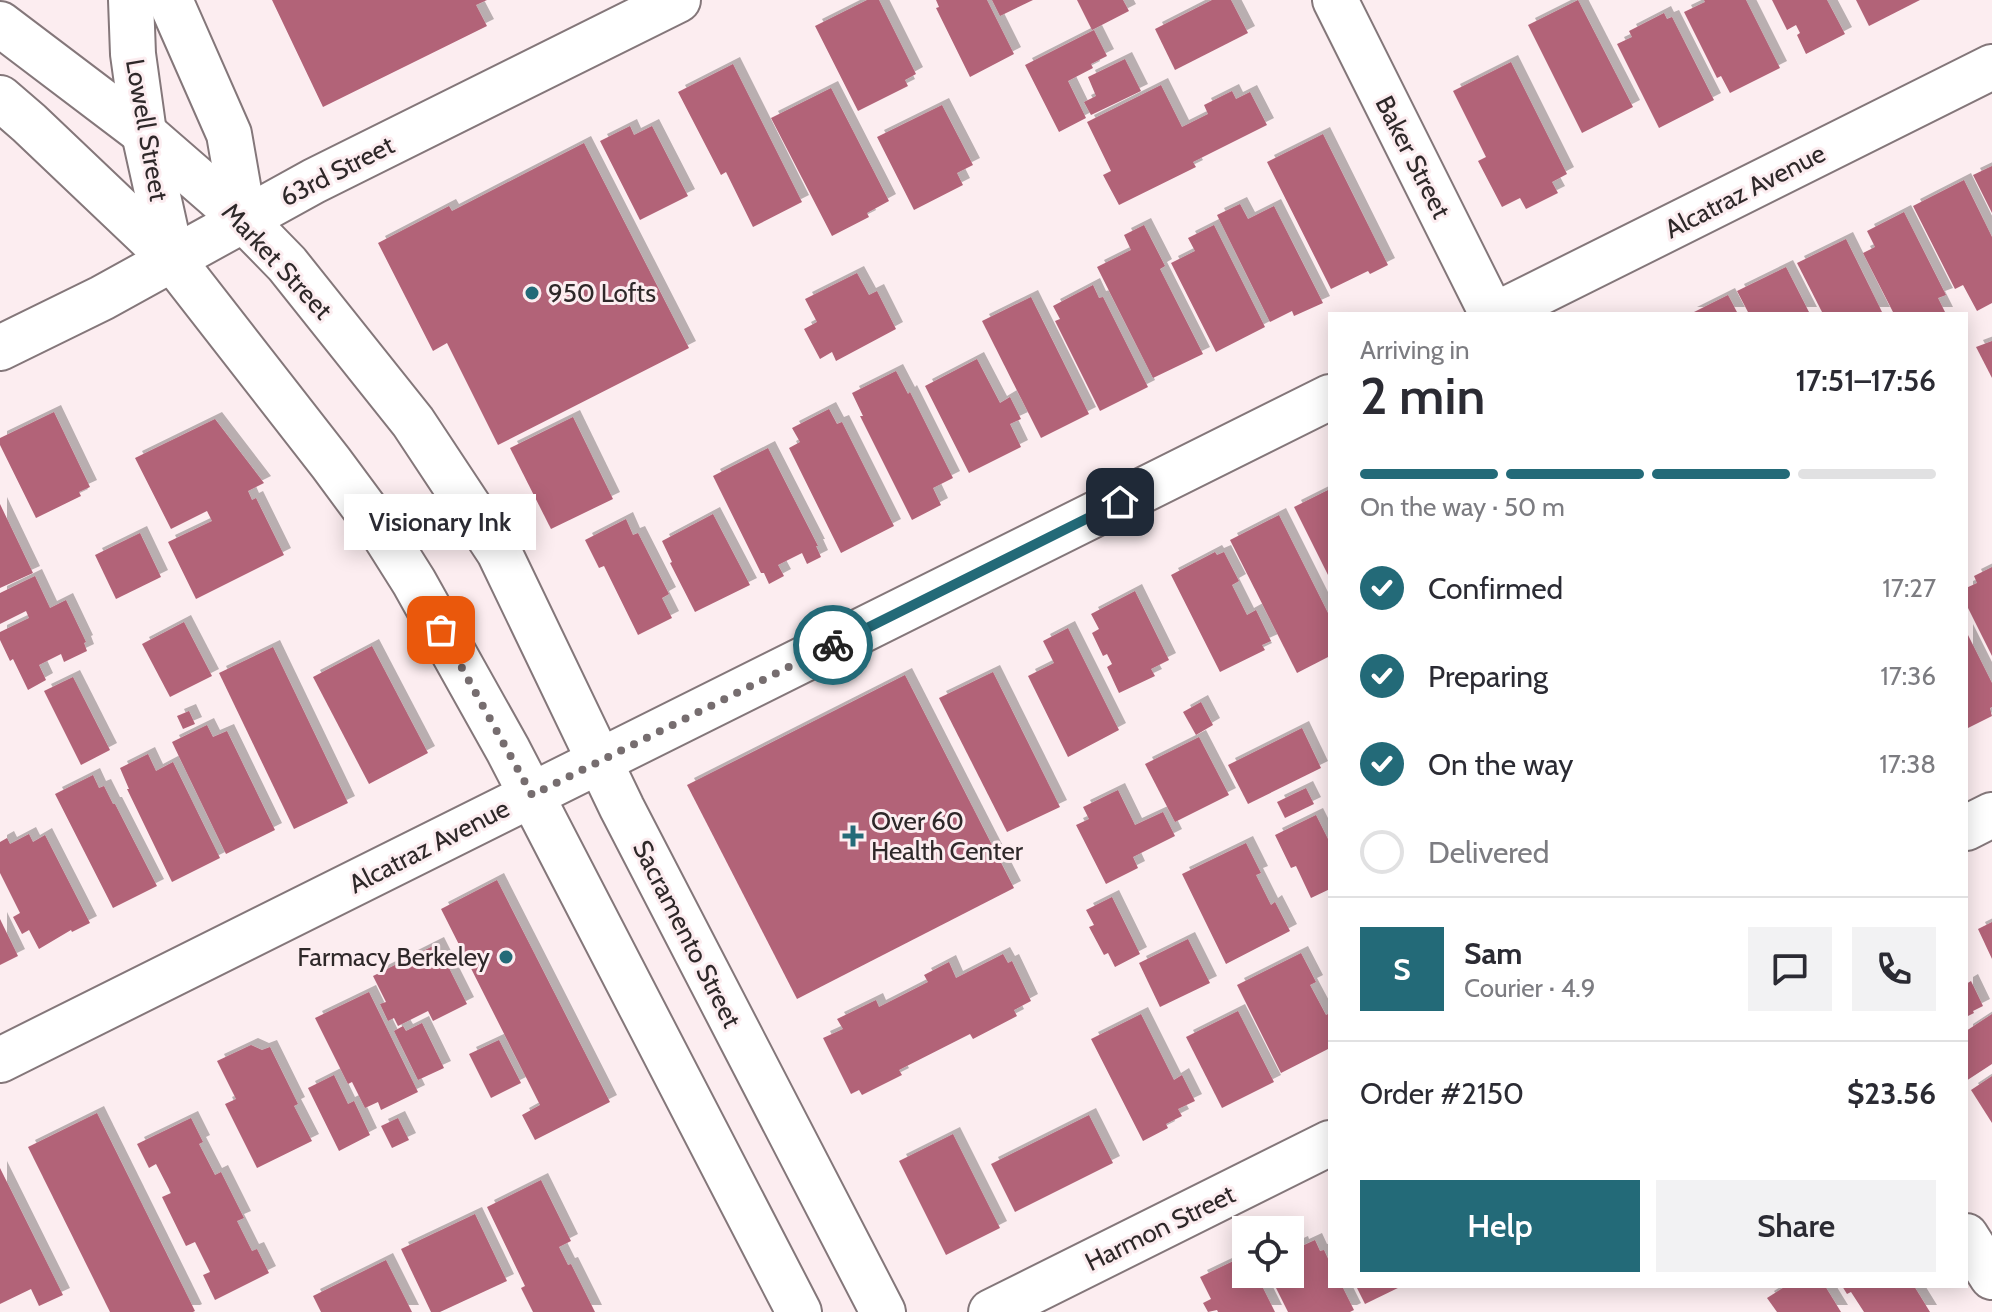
<!DOCTYPE html>
<html lang="en">
<head>
<meta charset="utf-8">
<style>
  :root { --surface:#fff; --page:#f2f2f3; --text:#2b2b33; --muted:#7c7c81; --line:#e1e1e2; --accent:#236a78 }
  body { margin:0; font-family:Cabin,sans-serif; background:var(--page); color:var(--text); height:100vh; display:flex; flex-direction:column; font-size:30px; white-space:nowrap }
  * { box-sizing:border-box; margin:0 }
  p { font-size:26px; color:var(--muted) }
  .icon { flex:none; width:44px; height:44px; fill:none; stroke:currentColor; stroke-width:2; stroke-linecap:round; stroke-linejoin:round }
  .map { position:relative; flex:1; overflow:hidden }
  .details { position:absolute; left:1328px; top:312px; width:640px; height:976px; display:flex; flex-direction:column; background:var(--surface); border-radius:0px; box-shadow:0 4px 20px #0003 }
  .details>* { flex:none }
  .tools { position:absolute; left:1232px; top:1216px; display:grid; gap:16px }
  .tools a { display:grid; place-items:center; width:72px; height:72px; border-radius:0px; background:var(--surface); box-shadow:0 4px 20px #0003; font-size:40px }
  .pin { position:absolute; display:grid; place-items:center; width:68px; height:68px; color:#fff; margin:-34px; border-radius:16px; box-shadow:0 4px 12px #0006 }
  .courier { position:absolute; display:grid; place-items:center; width:80px; height:80px; margin:-40px; border:6px solid #236a78; border-radius:50%; background:#fff; color:#222; box-shadow:0 2px 10px #0007 }
  .bubble { position:absolute; height:56px; border-radius:0px; background:var(--surface); box-shadow:0 4px 20px #0003; font-size:26px; font-weight:600; line-height:56px; text-align:center }
  .summary em { font-style:normal; font-weight:600 }
  .summary div { display:flex; flex-direction:column-reverse }
  .summary { display:flex; align-items:center; justify-content:space-between; height:136px; padding:0 32px }
  h1 { font-size:52px; font-weight:600; line-height:60px }
  .bar { display:grid; grid-template-columns:repeat(4,1fr); gap:12px 8px; align-content:center; height:96px; padding:0 32px }
  .bar i { height:10px; border-radius:6px; background:var(--line) }
  .bar .selected { background:var(--accent) }
  .bar p { grid-column:span 4 }
  .line { display:flex; align-items:center; gap:20px; padding:0 32px; border-top:2px solid var(--line) }
  .line div { flex:1 }
  .round { display:grid; place-items:center; flex:none; width:84px; height:84px; border-radius:0px; background:var(--page) }
  ol { padding:0 32px; list-style:none }
  li { display:flex; align-items:center; gap:24px; height:88px }
  li p { margin-inline-start:auto }
  li .icon { padding:8px; border-radius:50%; background:var(--accent); color:#fff; stroke-width:4 }
  li:last-child { color:var(--muted) }
  li i { width:44px; height:44px; border:4px solid var(--line); border-radius:50% }
  .button { display:flex; gap:16px; margin-top:auto; padding:16px 32px }
  .button a { flex:1; height:92px; border-radius:0px; background:var(--accent); color:#fff; font-size:32px; font-weight:600; line-height:92px; text-align:center }
  .button a+a { background:var(--page); color:var(--text) }
  .map>svg:first-child { display:block }
</style>
</head>
<body>
<div class="map">
<svg width="1992" height="1312" viewBox="0 0 1992 1312">
  <defs>
    <filter id="shadow"><feDropShadow dx="7" dy="-7" stdDeviation="0" flood-color="#0004"/></filter>
  </defs>
  <rect width="100%" height="100%" fill="#fcedf0"/>
  <g fill="#b26378" filter="url(#shadow)">
    <polygon points="272,0 487,0 476,5 487,26 323,107"/>
    <polygon points="867,0 879,0 916,74 905,80 908,86 858,111 815,26"/>
    <polygon points="936,0 987,0 1014,54 970,77 936,8 939,7"/>
    <polygon points="992,0 1033,0 1000,16"/>
    <polygon points="1077,0 1123,0 1129,11 1092,30"/>
    <polygon points="1212,0 1231,0 1248,33 1175,70 1155,29"/>
    <polygon points="1578,0 1633,107 1582,133 1528,25"/>
    <polygon points="1704,0 1746,0 1780,68 1730,93 1721,76 1717,78 1684,12 1705,2"/>
    <polygon points="1772,0 1827,0 1845,34 1806,54 1797,35 1800,33 1796,25 1787,30"/>
    <polygon points="1856,0 1920,0 1869,26"/>
    <polygon points="1664,13 1667,19 1672,17 1714,100 1659,128 1617,44 1632,37 1629,31"/>
    <polygon points="1094,30 1107,56 1091,64 1093,68 1068,81 1086,118 1059,132 1025,65"/>
    <polygon points="1125,59 1141,91 1091,115 1084,102 1096,96 1088,77"/>
    <polygon points="1511,62 1567,174 1552,182 1558,193 1526,209 1520,198 1502,207 1478,161 1486,157 1453,91"/>
    <polygon points="733,64 802,202 753,227 726,172 721,175 678,92"/>
    <polygon points="1161,85 1182,127 1208,114 1204,105 1232,91 1236,99 1250,92 1267,125 1193,162 1196,167 1119,205 1103,175 1111,171 1087,122"/>
    <polygon points="831,88 889,201 867,213 869,217 832,236 771,118"/>
    <polygon points="942,105 973,165 957,173 963,185 914,210 877,137"/>
    <polygon points="630,126 634,135 652,126 688,196 640,220 600,141"/>
    <polygon points="1323,134 1388,265 1370,274 1368,271 1331,289 1267,162"/>
    <polygon points="584,143 689,348 498,445 447,343 433,351 378,243 449,206 452,211"/>
    <polygon points="1992,166 1992,213 1973,175"/>
    <polygon points="1964,180 1992,237 1992,303 1977,311 1963,285 1955,289 1913,206"/>
    <polygon points="1240,204 1248,219 1274,206 1323,303 1294,316 1292,311 1270,322 1217,215"/>
    <polygon points="1904,212 1946,295 1938,298 1946,314 1894,314 1863,253 1875,247 1867,231"/>
    <polygon points="1144,225 1165,266 1160,269 1203,354 1153,378 1097,267 1131,250 1124,235"/>
    <polygon points="1214,225 1265,327 1216,352 1171,263 1195,251 1188,238"/>
    <polygon points="1846,239 1883,314 1823,314 1797,263"/>
    <polygon points="1786,267 1810,314 1749,314 1737,291"/>
    <polygon points="857,273 869,295 877,291 896,329 836,361 832,352 820,359 804,329 817,322 805,299"/>
    <polygon points="1093,285 1099,298 1103,297 1148,387 1100,411 1055,321 1060,319 1053,306"/>
    <polygon points="1728,295 1738,314 1690,314"/>
    <polygon points="1031,297 1089,414 1041,438 982,321"/>
    <polygon points="1992,341 1992,378 1976,347"/>
    <polygon points="977,359 1000,403 1010,397 1021,419 1010,424 1021,447 969,473 925,386"/>
    <polygon points="896,371 908,394 910,392 953,478 933,488 941,505 912,520 860,416 863,416 852,393"/>
    <polygon points="829,409 837,424 842,422 894,526 841,553 789,448 800,442 792,428"/>
    <polygon points="54,412 90,487 79,492 81,496 36,518 0,445 0,438"/>
    <polygon points="573,417 613,499 551,529 510,448"/>
    <polygon points="215,419 264,483 248,491 252,500 256,498 284,555 196,599 168,542 212,521 207,511 171,529 135,458"/>
    <polygon points="768,448 818,546 816,546 821,557 807,564 802,553 778,565 784,576 769,584 764,573 761,573 713,476"/>
    <polygon points="1330,489 1330,579 1294,507"/>
    <polygon points="0,504 33,573 0,588"/>
    <polygon points="713,514 750,585 695,612 670,563 672,562 662,541"/>
    <polygon points="1279,515 1330,617 1330,656 1297,673 1230,540"/>
    <polygon points="626,519 633,535 638,533 669,594 662,598 672,618 638,635 604,566 599,568 585,540"/>
    <polygon points="140,533 161,577 116,599 95,555"/>
    <polygon points="1215,552 1217,555 1224,552 1239,581 1232,585 1247,615 1256,610 1271,641 1262,645 1265,650 1220,672 1171,575"/>
    <polygon points="1992,567 1992,656 1966,604 1966,588 1977,583 1974,576"/>
    <polygon points="35,576 50,608 66,600 86,642 84,643 87,651 64,662 61,654 39,665 46,680 28,690 13,659 10,661 0,640 0,632 29,618 26,611 0,624 0,593"/>
    <polygon points="1135,591 1169,660 1151,669 1155,676 1119,693 1107,667 1112,664 1107,654 1103,656 1092,633 1099,629 1091,614"/>
    <polygon points="184,622 212,676 170,697 142,644"/>
    <polygon points="1068,628 1119,730 1068,757 1028,676 1054,663 1043,641"/>
    <polygon points="1966,631 1992,683 1992,707 1990,708 1992,716 1966,729"/>
    <polygon points="372,646 428,753 369,784 313,677"/>
    <polygon points="273,647 348,803 294,829 219,673"/>
    <polygon points="993,672 1060,807 1007,832 939,698"/>
    <polygon points="905,675 1014,888 797,999 687,785"/>
    <polygon points="73,677 110,750 81,765 44,691"/>
    <polygon points="1201,702 1213,725 1196,735 1183,712"/>
    <polygon points="189,711 195,724 183,729 177,716"/>
    <polygon points="207,725 213,737 227,731 275,830 226,854 172,742"/>
    <polygon points="1302,728 1321,768 1248,804 1228,765"/>
    <polygon points="1199,737 1229,795 1175,822 1145,764"/>
    <polygon points="148,754 156,771 173,762 220,858 172,882 127,789 129,789 120,768"/>
    <polygon points="93,775 99,788 104,786 113,804 115,804 157,886 113,908 55,794"/>
    <polygon points="1306,788 1314,804 1285,818 1277,802"/>
    <polygon points="1118,790 1135,825 1163,812 1175,836 1133,857 1138,868 1106,884 1076,825 1089,819 1083,807"/>
    <polygon points="1316,815 1330,843 1330,889 1311,898 1296,866 1291,868 1275,835"/>
    <polygon points="29,834 33,842 45,835 90,923 72,932 71,930 39,949 29,930 22,934 13,917 20,913 0,873 0,842 7,838 10,844"/>
    <polygon points="1246,843 1261,873 1256,875 1271,905 1275,902 1290,931 1226,964 1182,874"/>
    <polygon points="497,880 610,1102 535,1140 522,1115 540,1105 441,909"/>
    <polygon points="1112,897 1140,954 1115,967 1108,953 1104,955 1089,927 1094,925 1086,910"/>
    <polygon points="0,919 18,956 0,965"/>
    <polygon points="1992,922 1992,959 1978,929"/>
    <polygon points="1188,939 1210,983 1160,1007 1139,963"/>
    <polygon points="437,944 467,1004 433,1021 428,1011 398,1026 394,1018 388,1021 380,1004 386,1002 373,976"/>
    <polygon points="1301,953 1316,982 1310,985 1326,1015 1330,1013 1330,1048 1281,1073 1237,985"/>
    <polygon points="1003,954 1008,963 1012,961 1031,1001 1014,1010 1017,1016 973,1039 970,1034 899,1070 902,1075 862,1095 859,1090 851,1094 823,1038 843,1029 837,1019 876,1000 879,1007 928,982 924,975 949,962 956,978"/>
    <polygon points="1971,981 1983,1006 1973,1011 1974,1013 1966,1017 1966,984"/>
    <polygon points="369,992 418,1092 381,1110 378,1102 365,1108 352,1082 348,1084 315,1018"/>
    <polygon points="1238,1011 1274,1082 1222,1108 1186,1037"/>
    <polygon points="1141,1014 1174,1080 1182,1075 1195,1101 1178,1109 1182,1116 1166,1124 1168,1128 1143,1141 1091,1039"/>
    <polygon points="1992,1014 1992,1064 1966,1081 1966,1031"/>
    <polygon points="422,1023 444,1068 418,1080 394,1031 403,1026 406,1031"/>
    <polygon points="499,1040 521,1083 491,1098 469,1054"/>
    <polygon points="251,1045 262,1050 270,1047 298,1104 294,1106 312,1141 257,1168 225,1104 236,1099 217,1061"/>
    <polygon points="334,1075 348,1104 354,1101 370,1135 339,1151 308,1088"/>
    <polygon points="1992,1076 1992,1123 1971,1090"/>
    <polygon points="97,1113 195,1311 193,1312 110,1312 28,1147"/>
    <polygon points="1089,1115 1113,1163 1015,1212 991,1164"/>
    <polygon points="191,1118 203,1142 199,1144 215,1175 221,1172 244,1218 237,1221 252,1251 257,1249 269,1273 215,1300 203,1275 210,1272 195,1242 186,1246 162,1197 171,1193 156,1164 149,1168 137,1144"/>
    <polygon points="398,1118 409,1140 392,1148 381,1126"/>
    <polygon points="953,1134 1000,1228 946,1255 899,1161"/>
    <polygon points="0,1168 63,1295 39,1306 31,1289 0,1304"/>
    <polygon points="541,1180 571,1241 559,1247 568,1265 571,1264 595,1312 533,1312 521,1288 525,1286 487,1207"/>
    <polygon points="475,1214 507,1281 440,1312 431,1312 401,1249"/>
    <polygon points="1315,1240 1320,1251 1324,1250 1330,1263 1330,1286 1342,1286 1354,1310 1350,1312 1288,1312 1269,1274 1290,1274 1290,1248 1301,1243 1302,1246"/>
    <polygon points="1246,1255 1246,1274 1256,1274 1275,1312 1218,1312 1217,1310 1208,1312 1203,1303 1211,1299 1200,1277"/>
    <polygon points="386,1260 412,1312 321,1312 313,1296"/>
    <polygon points="1356,1286 1402,1286 1365,1304"/>
    <polygon points="1786,1286 1825,1286 1841,1312 1777,1312 1767,1298"/>
    <polygon points="1842,1286 1914,1286 1930,1312 1864,1312 1851,1292 1847,1294"/>
  </g>
  <g fill="none" stroke-linecap="round" stroke-linejoin="round">
    <defs>
      <g id="street">
        <polyline points="131,0 133,54 144,133 172,259"/>
        <polyline points="170,0 229,134 244,220"/>
        <polyline points="1335,0 1492,314"/>
        <polyline points="0,348 102,298 314,181 678,0"/>
        <polyline points="1966,828 1992,815"/>
        <polyline points="1966,1236 1992,1277"/>
        <polyline points="991,1312 1330,1143"/>
      </g>
      <g id="secondary">
        <polyline points="0,24 144,133 244,220 287,264 413,422 499,552 622,808 883,1312"/>
        <polyline points="0,98 29,123 172,259 331,463 385,536 414,582 508,750 799,1312"/>
        <polyline points="1497,314 1992,67"/>
        <polyline points="0,1060 1330,397"/>
      </g>
    </defs>
    <use href="#street" stroke="#84777a" stroke-width="48"/>
    <use href="#secondary" stroke="#84777a" stroke-width="48"/>
    <use href="#street" stroke="#fff" stroke-width="44"/>
    <use href="#secondary" stroke="#fff" stroke-width="44"/>
  </g>
  <g fill="none" stroke-linecap="round" stroke-linejoin="round">
    <polyline stroke="#766d6f" stroke-width="8" stroke-dasharray="0 14.4" points="441,630 532,795 833,645"/>
    <polyline stroke="#236a78" stroke-width="10" points="833,645 1120,502"/>
  </g>
  <g fill="#236a78" stroke="#fcedf0" stroke-width="3">
    <circle cx="532" cy="293" r="8"/>
    <path d="M849 824h8v8h8v8h-8v8h-8v-8h-8v-8h8z"/>
    <circle cx="506" cy="957" r="8"/>
  </g>
  <g text-anchor="middle" dominant-baseline="central" stroke-width="6" stroke-linejoin="round" paint-order="stroke">
    <g font-size="26" fill="#2e2829" stroke="#fcedf0">
      <text transform="translate(147 130) rotate(80)">Lowell Street</text>
      <text transform="translate(1413 157) rotate(63)">Baker Street</text>
      <text transform="translate(337 171) rotate(-27)">63rd Street</text>
      <text transform="translate(1745 191) rotate(-27)">Alcatraz Avenue</text>
      <text transform="translate(277 261) rotate(47)">Market Street</text>
      <text transform="translate(429 846) rotate(-27)">Alcatraz Avenue</text>
      <text transform="translate(687 934) rotate(63)">Sacramento Street</text>
      <text transform="translate(1160 1228) rotate(-26)">Harmon Street</text>
    </g>
    <g font-size="26" fill="#2e2829" stroke="#fcedf0" text-anchor="start">
      <text x="548" y="293">950 Lofts</text>
      <text x="871" y="821">Over 60<tspan x="871" dy="30">Health Center</tspan></text>
      <text x="490" y="957" text-anchor="end">Farmacy Berkeley</text>
    </g>
  </g>
</svg>
<div class="tools">
<a><svg class="icon" aria-label="locate" viewBox="0 0 24 24"><circle cx="12" cy="12" r="6"/><path d="M12 2v4M12 18v4M2 12h4M18 12h4"/></svg></a>
</div>
<div class="pin" style="left:441px;top:630px;background:#ea580c"><svg class="icon" aria-label="bag" viewBox="0 0 24 24"><path d="M5 8h14l-1 12H6zM9 8a3 3 0 0 1 6 0"/></svg></div>
<div class="pin" style="left:1120px;top:502px;background:#1f2937"><svg class="icon" aria-label="home" viewBox="0 0 24 24"><path d="M3 11l9-7 9 7M6 9v11h12V9"/></svg></div>
<div class="courier" style="left:833px;top:645px"><svg class="icon" aria-label="bike" viewBox="0 0 24 24"><circle cx="6" cy="16" r="4"/><circle cx="18" cy="16" r="4"/><path d="M6 16l4-8h5l3 8M10 8l3 8H6M13 5h3"/></svg></div>
<div class="bubble" style="left:344px;top:494px;width:192px">Visionary Ink</div>
<section class="details">
<div class="summary"><div><h1>2 min</h1><p>Arriving in</p></div><em>17:51–17:56</em></div>
<div class="bar"><i class="selected"></i><i class="selected"></i><i class="selected"></i><i></i><p>On the way · 50 m</p></div>
<ol>
<li><svg class="icon" aria-label="check" viewBox="0 0 24 24"><path d="M5 12l5 5 9-10"/></svg>Confirmed<p>17:27</p></li>
<li><svg class="icon" aria-label="check" viewBox="0 0 24 24"><path d="M5 12l5 5 9-10"/></svg>Preparing<p>17:36</p></li>
<li><svg class="icon" aria-label="check" viewBox="0 0 24 24"><path d="M5 12l5 5 9-10"/></svg>On the way<p>17:38</p></li>
<li><i></i>Delivered</li>
</ol>
<div class="line" style="height:144px"><b class="round" style="background:var(--accent);color:#fff">S</b><div><b>Sam</b><p>Courier · 4.9</p></div><a class="round"><svg class="icon" aria-label="chat" viewBox="0 0 24 24"><path d="M4 5h16v11H9l-5 4z"/></svg></a><a class="round"><svg class="icon" aria-label="phone" viewBox="0 0 24 24"><path d="M5 4h4l2 5-3 2q2 4 5 5l2-3 5 2v4C11 20 4 13 5 4z"/></svg></a></div>
<div class="line" style="height:104px"><div>Order #2150</div><b>$23.56</b></div>
<div class="button"><a>Help</a><a>Share</a></div>
</section>
</div>
</body>
</html>
